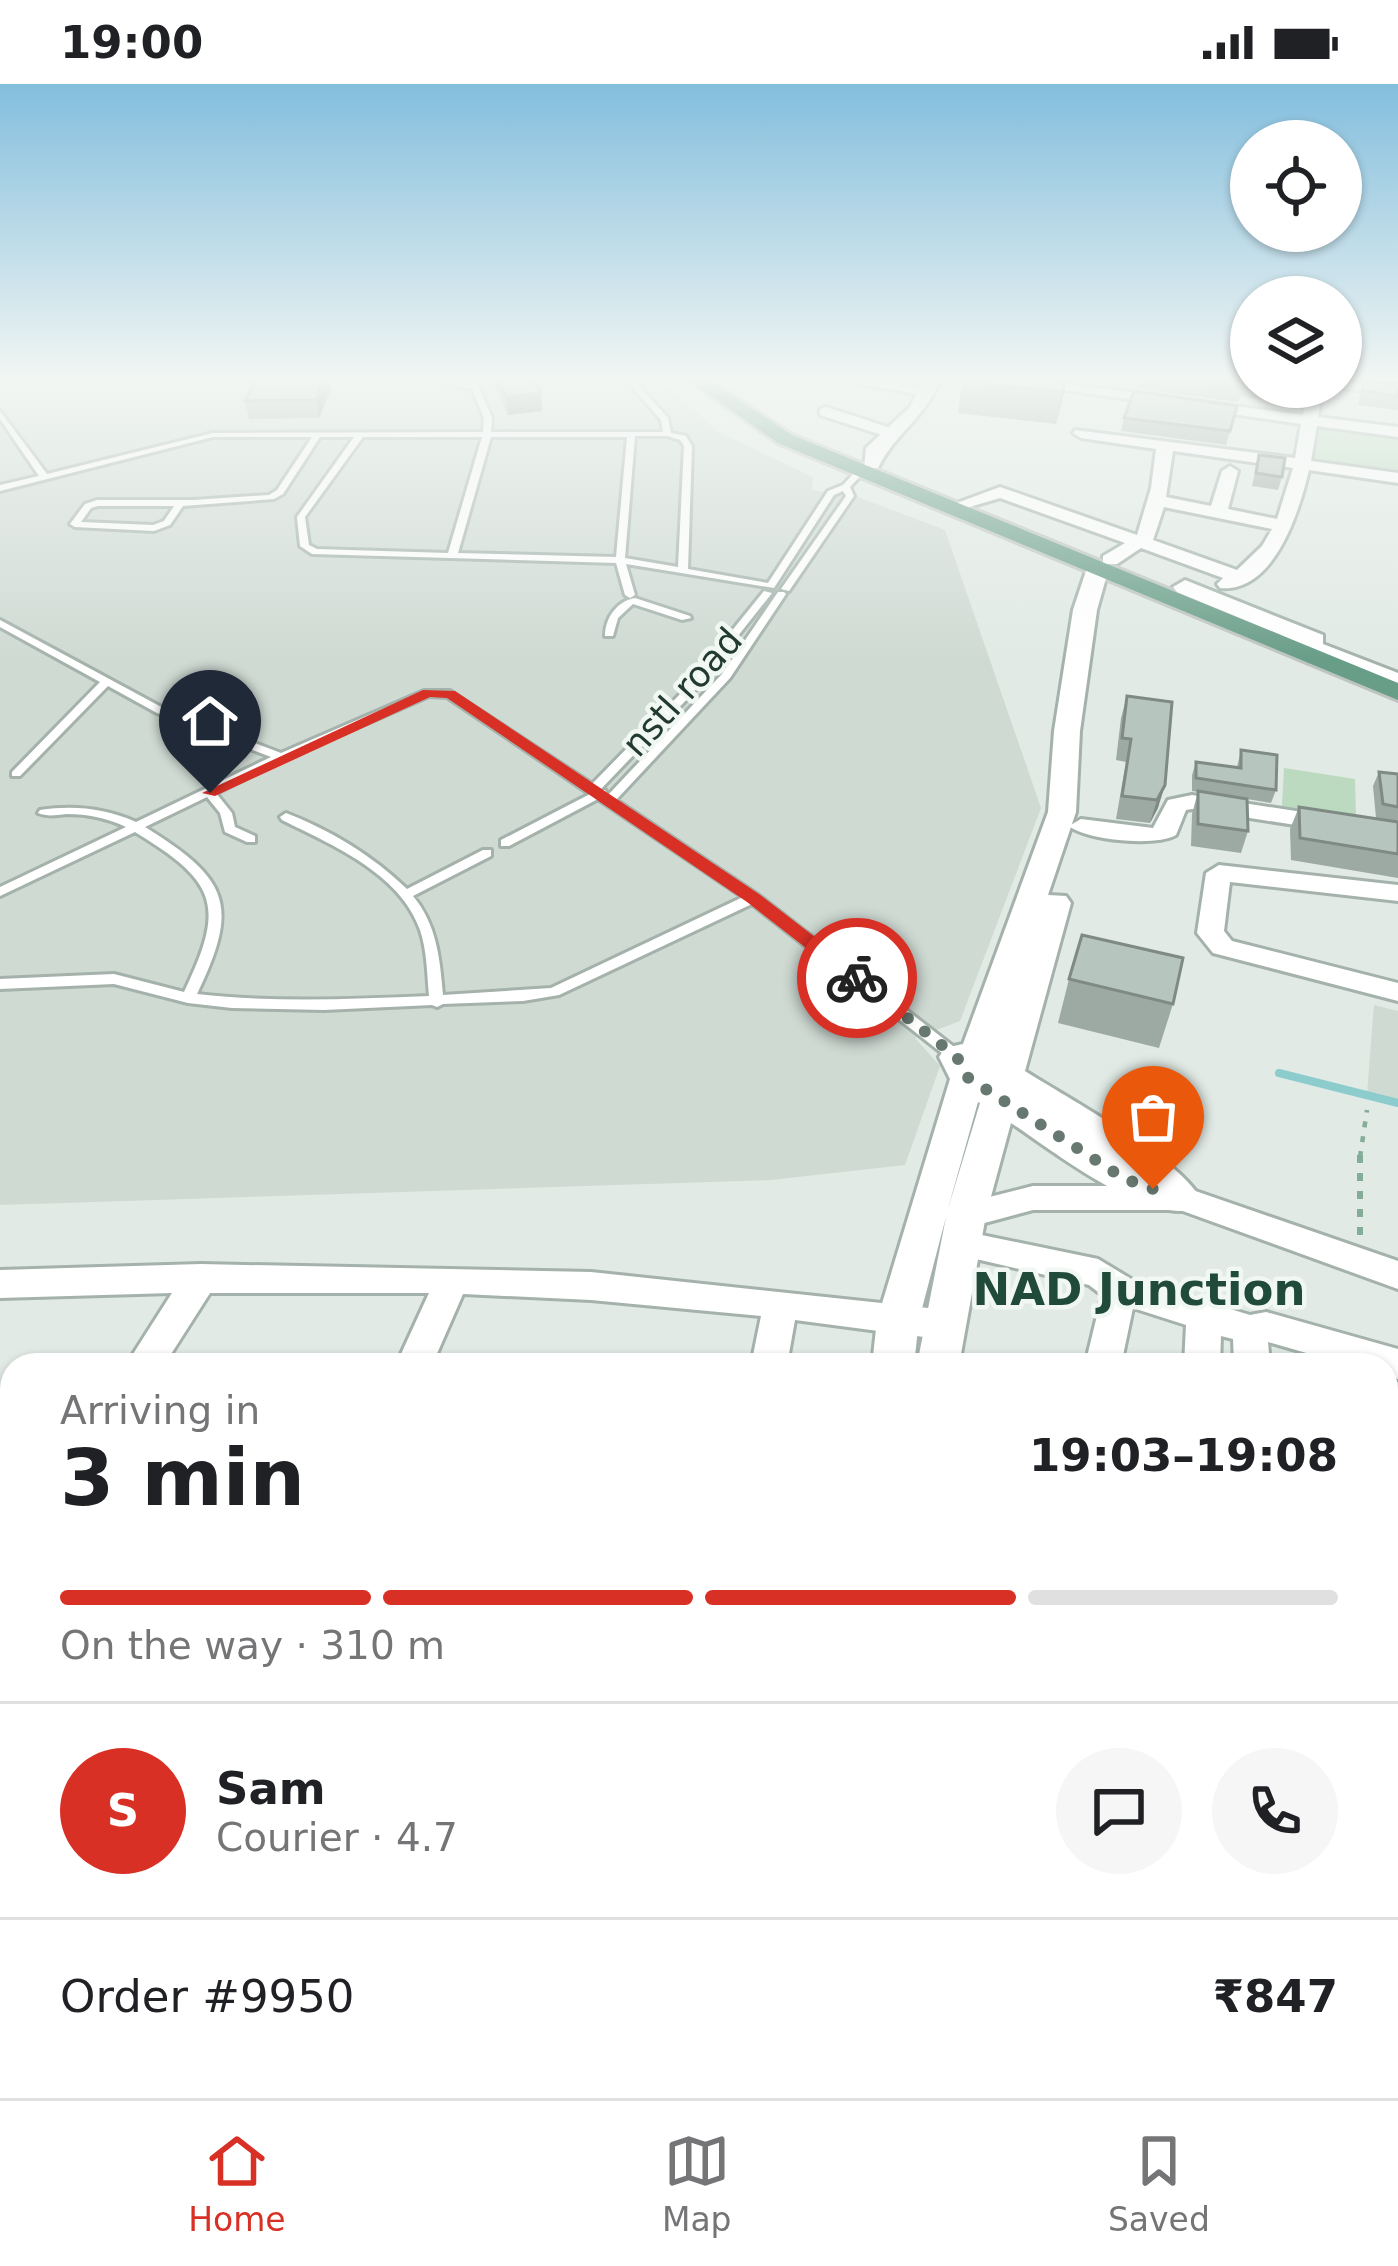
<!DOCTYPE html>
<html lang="en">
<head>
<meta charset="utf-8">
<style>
  :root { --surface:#fff; --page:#f6f6f6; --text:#202124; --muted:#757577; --line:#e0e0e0; --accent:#d93025 }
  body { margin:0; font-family:"DejaVu Sans",sans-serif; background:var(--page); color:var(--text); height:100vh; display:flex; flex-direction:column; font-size:45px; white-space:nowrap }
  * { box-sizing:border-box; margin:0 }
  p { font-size:39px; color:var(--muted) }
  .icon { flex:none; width:66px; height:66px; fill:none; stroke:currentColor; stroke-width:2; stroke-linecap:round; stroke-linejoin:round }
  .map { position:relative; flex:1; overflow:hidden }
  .side { position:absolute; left:0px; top:1269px; width:1398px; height:747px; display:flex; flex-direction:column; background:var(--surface); border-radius:36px 36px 0 0; box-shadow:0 3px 9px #0004 }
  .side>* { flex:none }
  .controls { position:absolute; left:1230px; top:36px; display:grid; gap:24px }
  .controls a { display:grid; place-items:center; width:132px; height:132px; border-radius:50%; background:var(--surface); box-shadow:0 3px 9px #0004; font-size:60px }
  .pin { position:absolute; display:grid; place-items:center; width:102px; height:102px; color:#fff; margin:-123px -51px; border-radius:50% 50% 50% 0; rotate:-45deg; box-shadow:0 0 12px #0007 }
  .pin .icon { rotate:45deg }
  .courier { position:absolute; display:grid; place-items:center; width:120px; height:120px; margin:-60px; border:9px solid #d93025; border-radius:50%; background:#fff; color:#222; box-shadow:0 3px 15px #0007 }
  .headline em { font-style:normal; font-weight:600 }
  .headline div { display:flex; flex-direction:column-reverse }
  .headline { display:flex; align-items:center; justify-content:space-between; height:204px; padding:0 60px }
  h1 { font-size:78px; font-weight:600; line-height:90px }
  .bar { display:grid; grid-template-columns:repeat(4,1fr); gap:18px 12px; align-content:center; height:144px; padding:0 60px }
  .bar i { height:15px; border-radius:9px; background:var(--line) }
  .bar .current { background:var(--accent) }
  .bar p { grid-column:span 4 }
  .line { display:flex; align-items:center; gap:30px; padding:0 60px; border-top:3px solid var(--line) }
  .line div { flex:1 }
  .round { display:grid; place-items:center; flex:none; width:126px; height:126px; border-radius:63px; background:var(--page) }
  .status { display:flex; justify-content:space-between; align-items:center; height:84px; padding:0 60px; background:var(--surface); direction:ltr }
  .status svg { height:33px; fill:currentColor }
  .menu { display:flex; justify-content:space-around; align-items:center; height:168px; border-top:3px solid var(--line); background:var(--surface); font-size:33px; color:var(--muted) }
  .menu a { display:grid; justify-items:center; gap:6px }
  .menu .current { color:var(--accent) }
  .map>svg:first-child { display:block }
</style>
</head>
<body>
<div class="status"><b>19:00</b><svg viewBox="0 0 49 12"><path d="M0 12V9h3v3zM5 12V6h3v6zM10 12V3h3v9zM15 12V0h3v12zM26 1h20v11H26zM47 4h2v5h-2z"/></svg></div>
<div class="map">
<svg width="1398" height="2014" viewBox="0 0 1398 2014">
  <rect width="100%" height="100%" fill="#e1eae5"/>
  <g fill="#cfdad3">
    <polygon points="0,296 661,296 718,348 813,393 812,406 858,413 945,446 1041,724 960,937 915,954 940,982 905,1081 771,1096 0,1121"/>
    <polygon points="1374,921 1398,927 1398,1017 1367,1010"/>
  </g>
  <g fill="#bbdabf">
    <polygon points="1321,340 1398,351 1398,389 1313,377"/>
    <polygon points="1284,684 1355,695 1356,734 1282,722"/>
    <polygon points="201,2004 601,2004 599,2014 230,2014"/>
  </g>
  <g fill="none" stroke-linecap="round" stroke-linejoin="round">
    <polyline stroke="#8ccccc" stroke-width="8" points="1279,989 1398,1019"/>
    <defs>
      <g id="service">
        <path d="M 436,296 L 452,296 L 478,301 L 492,334 L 491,348 L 663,348 L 661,336 L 626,296 L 634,296 L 668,334 L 671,349 L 686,352 L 692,362 L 688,485 L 768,499 L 828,407 L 843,401 L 857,386 L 864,388 L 850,403 L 854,412 L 789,507 L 781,505 L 846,412 L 843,407 L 834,411 L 774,504 L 626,480 L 635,511 L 630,514 L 625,511 L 616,479 L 312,470 L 300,462 L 297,433 L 354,353 L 320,353 L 283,410 L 274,415 L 183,422 L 170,441 L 154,447 L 75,443 L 70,440 L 85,420 L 97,416 L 194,416 L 269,411 L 277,406 L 312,353 L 213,353 L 0,407 L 0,401 L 39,392 L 0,335 L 0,327 L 47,390 L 213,349 L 483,348 L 484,334 L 472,305 ZM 635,352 L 667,352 L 680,356 L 684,362 L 678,483 L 625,474 ZM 363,353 L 482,353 L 448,469 L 317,465 L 309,461 L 305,433 ZM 491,353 L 627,353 L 616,473 L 458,469 ZM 98,422 L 174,422 L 164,437 L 153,441 L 81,438 L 91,424 Z"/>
        <path d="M 764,507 L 772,509 L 692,610 L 600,706 L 605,706 L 608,711 L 722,590 L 778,508 L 784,508 L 786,510 L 730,594 L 616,716 L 758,811 L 962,969 L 964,973 L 962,977 L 952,977 L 752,820 L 559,911 L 523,917 L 443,920 L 437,923 L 432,921 L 324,926 L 232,924 L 188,919 L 114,900 L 0,905 L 0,895 L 114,890 L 184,908 C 226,821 217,798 135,748 L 0,812 L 0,803 L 126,743 C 107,734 88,730 67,730 C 55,731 48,733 38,729 L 40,726 C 73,721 105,724 136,738 L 271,673 L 157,629 L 108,602 L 20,692 L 12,692 L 12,688 L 100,598 L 0,543 L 0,536 L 165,625 L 281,669 L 424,607 L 450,607 L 592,700 L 684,606 ZM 429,612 L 447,613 L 590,710 L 501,756 L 501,762 L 509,762 L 598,715 L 743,813 L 551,904 L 443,911 C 440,875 437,841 413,812 L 491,772 L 491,766 L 483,766 L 407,805 C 373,772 330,746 286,729 L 280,733 L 282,736 C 332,761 400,789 420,846 C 427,867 427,890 429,912 C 352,915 274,919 197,910 C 240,821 229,795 145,743 L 207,713 L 220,729 L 225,748 L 247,758 L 255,758 L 255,752 L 235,743 L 232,729 L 216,709 L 285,675 Z"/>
        <path d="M 635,514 L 690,532 L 691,534 L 682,536 L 633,520 L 618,534 L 613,552 L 605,552 C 605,534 617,517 635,514 Z"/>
      </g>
      <g id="minor">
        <polygon points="841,296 881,296 935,307 927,312"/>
        <path d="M 995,296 L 1037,296 L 1303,331 L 1307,303 L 1323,303 L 1318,333 L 1398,343 L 1398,353 L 1317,342 L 1311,377 L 1398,389 L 1398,399 L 1309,386 C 1299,428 1274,509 1220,504 L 1217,500 L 1223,494 L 1141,464 L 1117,480 L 1103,480 L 1103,472 L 1125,459 L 1000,414 L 966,424 L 957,419 L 1000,403 L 1137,451 L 1151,404 L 1156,365 L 1081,354 L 1073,349 L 1075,346 L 1295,374 L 1301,340 ZM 1173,367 L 1293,384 L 1277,435 L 1228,425 L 1238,387 L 1230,382 L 1222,387 L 1211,422 L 1166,413 ZM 1164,423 L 1272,445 L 1262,462 L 1237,486 L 1153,456 Z"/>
        <polygon points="1341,296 1398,302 1398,312 1336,303 1341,303"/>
        <polygon points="826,323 897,346 899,349 891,354 820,331 820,325"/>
        <path d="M 1192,711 L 1398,743 L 1398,757 L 1192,725 L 1186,726 L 1176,751 C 1156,763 1086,756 1069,742 L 1081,735 L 1153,744 L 1168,716 Z"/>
        <polygon points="1219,781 1398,801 1398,817 1230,798 1224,847 1232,857 1398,899 1398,917 1213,869 1197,849 1206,789"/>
        <polygon points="1033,1102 1181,1102 1398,1177 1398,1205 1180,1126 1033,1126 966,1144 954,1140 950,1131 954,1122"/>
        <polygon points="962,1147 1098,1175 1131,1195 1250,1231 1266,1228 1398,1265 1398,1295 1386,1292 1386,1281 1348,1281 1268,1258 1270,1281 1234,1281 1233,1255 1221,1252 1220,1281 1184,1281 1186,1241 1133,1224 1121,1281 1085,1281 1102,1211 1089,1201 950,1169 945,1160 950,1151"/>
        <polygon points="201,1180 591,1188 947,1226 959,1231 964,1241 959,1251 947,1256 795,1236 787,1281 751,1281 761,1232 591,1216 463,1210 432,1281 396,1281 429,1209 210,1209 164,1281 126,1281 172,1209 0,1214 0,1186"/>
        <polygon points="1386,1401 1398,1404 1398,1440 1386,1437"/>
        <polygon points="12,1465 12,1518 0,1523 0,1470"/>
        <polygon points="1386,1839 1398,1844 1398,1893 1386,1888"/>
        <polygon points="67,2004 117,2004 114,2014 62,2014"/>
        <polygon points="1130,2004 1180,2004 1180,2014 1128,2014"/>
        <polygon points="1325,2004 1375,2004 1374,2014 1322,2014"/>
      </g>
      <g id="tertiary">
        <path d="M 923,296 L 941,296 C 922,337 896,348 878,384 L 864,384 L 866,364 L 910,323 Z"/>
        <path d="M 1097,480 L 1108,487 L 1097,526 L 1080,647 L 1076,728 L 1048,811 L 1066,812 L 1071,819 L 1025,987 C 1067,1014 1179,1074 1200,1114 L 1195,1125 C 1145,1140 1052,1066 1011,1039 L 986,1131 L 959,1281 L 917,1281 L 946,1133 L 919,1236 L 914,1281 L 872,1281 L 877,1236 L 950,995 L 939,973 L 945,964 L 963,960 L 1048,728 L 1054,647 L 1073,526 L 1086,487 ZM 978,1018 L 980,1019 L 947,1128 Z"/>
        <polygon points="1185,496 1323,551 1323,560 1398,589 1398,606 1281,561 1281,551 1177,508 1173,503"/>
        <polygon points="737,2004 799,2004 797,2014 735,2014"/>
        <polygon points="810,2004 872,2004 870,2014 808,2014"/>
      </g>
      <polygon id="primary" points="688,296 709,296 792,351 1398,599 1398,616 778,359"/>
    </defs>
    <use href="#service" stroke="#a4b2ab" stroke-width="6"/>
    <use href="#minor" stroke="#a4b2ab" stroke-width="6"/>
    <use href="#tertiary" stroke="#a4b2ab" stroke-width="6"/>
    <use href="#primary" stroke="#bdc4c1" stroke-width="6"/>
    <polyline stroke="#83ac99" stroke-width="4.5" stroke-dasharray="6 9" stroke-linecap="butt" points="1360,1073 1367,1026"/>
    <g stroke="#83ac99" stroke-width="6" stroke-dasharray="8 10" stroke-linecap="butt">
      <polyline points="1360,1151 1360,1070"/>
      <polyline points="1386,1479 1398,1484"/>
    </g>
    <use href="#service" fill="#fff" fill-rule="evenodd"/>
    <use href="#minor" fill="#fff" fill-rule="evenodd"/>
    <use href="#tertiary" fill="#fff" fill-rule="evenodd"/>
    <use href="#primary" fill="#689d88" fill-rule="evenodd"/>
  </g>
  <g fill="#9da9a3">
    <polygon points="255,296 330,296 331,305 319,334 249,335 245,317"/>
    <polygon points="494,296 533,296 541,309 542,327 508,331 495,303"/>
    <polygon points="962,296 1067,296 1056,340 958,329"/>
    <polygon points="1140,296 1251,296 1251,303 1302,303 1297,320 1240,313 1238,318 1138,305"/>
    <polygon points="1363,297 1398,301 1398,326 1358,321"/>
    <polygon points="1237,322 1226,361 1121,347 1124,334"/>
    <polygon points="1259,371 1282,393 1278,406 1252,402"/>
    <polygon points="1127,612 1172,618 1158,724 1150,739 1116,735 1126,678 1116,676 1121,634"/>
    <polygon points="1241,666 1276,706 1271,719 1247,715 1248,747 1241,769 1191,762 1192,730 1198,708 1192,707 1192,691 1196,678 1237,683"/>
    <polygon points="1379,688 1398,690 1398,794 1291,776 1290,745 1299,723 1376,734 1373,702"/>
    <polygon points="1069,895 1173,920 1159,964 1058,939"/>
    <polygon points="1386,1491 1398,1496 1398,1693 1386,1688"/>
  </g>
  <g fill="#7f8a84">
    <polygon points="324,296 330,296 331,305 319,334 316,316"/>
    <polygon points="1065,296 1067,296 1064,310 1056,340"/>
    <polygon points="541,309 542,327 508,331 507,313"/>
    <polygon points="1165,701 1158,724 1150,739 1157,716"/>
  </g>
  <g fill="#b6c5bd" stroke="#7f8a84" stroke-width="3">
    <polygon points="255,296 324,296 316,316 245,317"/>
    <polygon points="498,296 533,296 541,309 507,313"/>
    <polygon points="962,296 1065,296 1062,308 962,298"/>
    <polygon points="1177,296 1251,296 1251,300 1244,299 1242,304"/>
    <polygon points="1363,297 1398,301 1398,312 1362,307"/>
    <polygon points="1273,303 1302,303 1301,307"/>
    <polygon points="1134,307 1237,322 1230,347 1124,334"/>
    <polygon points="1259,371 1285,374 1282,393 1256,389"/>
    <polygon points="1127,612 1172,618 1165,701 1157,716 1122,712 1131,655 1122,654"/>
    <polygon points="1241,666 1277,671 1276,706 1196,694 1196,678 1241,684"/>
    <polygon points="1379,688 1398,690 1398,723 1383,720"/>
    <polygon points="1198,707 1247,715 1248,747 1198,740"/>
    <polygon points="1299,723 1398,738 1398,770 1300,754"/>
    <polygon points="1082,851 1183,874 1173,920 1069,895"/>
    <polygon points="1386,1491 1398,1496 1398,1669 1386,1664 1386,1618 1393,1539 1386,1537"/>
  </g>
  <linearGradient id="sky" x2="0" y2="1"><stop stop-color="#83bedd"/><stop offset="0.51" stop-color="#f2f6f3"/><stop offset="1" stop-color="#f2f6f3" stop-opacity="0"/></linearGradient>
  <rect width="1398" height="578" fill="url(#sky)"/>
  <polygon fill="#d93025" points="423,606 455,607 759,810 863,890 863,898 850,898 747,818 447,614 430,613 215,712 202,709"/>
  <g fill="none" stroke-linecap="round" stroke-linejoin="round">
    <polyline stroke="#66786f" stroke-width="12" stroke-dasharray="0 21.6" points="857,894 957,973 967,993 1125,1095 1153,1105"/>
  </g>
  <g text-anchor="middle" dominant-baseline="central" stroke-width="9" stroke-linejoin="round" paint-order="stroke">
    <g font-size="36" fill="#233a30" stroke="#f1f7f3">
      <text transform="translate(682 608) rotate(-48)">nstl road</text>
    </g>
    <g font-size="45" font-weight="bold" fill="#204a3a" stroke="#f1f7f3">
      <text x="1139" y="1205">NAD Junction</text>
    </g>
  </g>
</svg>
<div class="controls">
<a><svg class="icon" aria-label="locate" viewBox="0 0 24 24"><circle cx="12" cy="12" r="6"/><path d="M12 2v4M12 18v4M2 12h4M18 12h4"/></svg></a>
<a><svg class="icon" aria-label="layers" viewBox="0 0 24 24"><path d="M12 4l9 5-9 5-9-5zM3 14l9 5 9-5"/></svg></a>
</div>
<div class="pin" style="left:1153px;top:1105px;background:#ea580c"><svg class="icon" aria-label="bag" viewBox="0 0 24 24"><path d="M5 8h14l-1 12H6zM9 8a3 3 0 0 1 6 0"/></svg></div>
<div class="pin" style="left:210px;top:709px;background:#1f2937"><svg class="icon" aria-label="home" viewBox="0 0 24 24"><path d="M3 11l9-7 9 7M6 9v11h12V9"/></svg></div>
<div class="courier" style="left:857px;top:894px"><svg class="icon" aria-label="bike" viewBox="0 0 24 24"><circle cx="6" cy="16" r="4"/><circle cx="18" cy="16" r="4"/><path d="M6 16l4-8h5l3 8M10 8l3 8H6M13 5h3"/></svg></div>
<section class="side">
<div class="headline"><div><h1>3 min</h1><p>Arriving in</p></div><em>19:03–19:08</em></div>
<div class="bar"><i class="current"></i><i class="current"></i><i class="current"></i><i></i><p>On the way · 310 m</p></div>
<div class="line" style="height:216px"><b class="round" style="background:var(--accent);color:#fff">S</b><div><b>Sam</b><p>Courier · 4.7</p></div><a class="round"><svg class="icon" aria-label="chat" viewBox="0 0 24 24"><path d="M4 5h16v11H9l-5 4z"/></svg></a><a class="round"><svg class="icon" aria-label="phone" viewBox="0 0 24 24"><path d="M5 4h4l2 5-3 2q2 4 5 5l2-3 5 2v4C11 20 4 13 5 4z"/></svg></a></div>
<div class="line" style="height:156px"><div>Order #9950</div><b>₹847</b></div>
</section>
</div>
<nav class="menu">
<a class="current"><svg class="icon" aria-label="home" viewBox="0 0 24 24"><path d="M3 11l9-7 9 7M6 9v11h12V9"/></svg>Home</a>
<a><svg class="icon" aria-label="map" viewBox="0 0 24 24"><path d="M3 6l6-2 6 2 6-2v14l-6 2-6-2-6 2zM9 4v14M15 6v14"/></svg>Map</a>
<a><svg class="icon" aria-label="saved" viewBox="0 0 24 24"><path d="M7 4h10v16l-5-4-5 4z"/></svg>Saved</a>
</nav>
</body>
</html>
